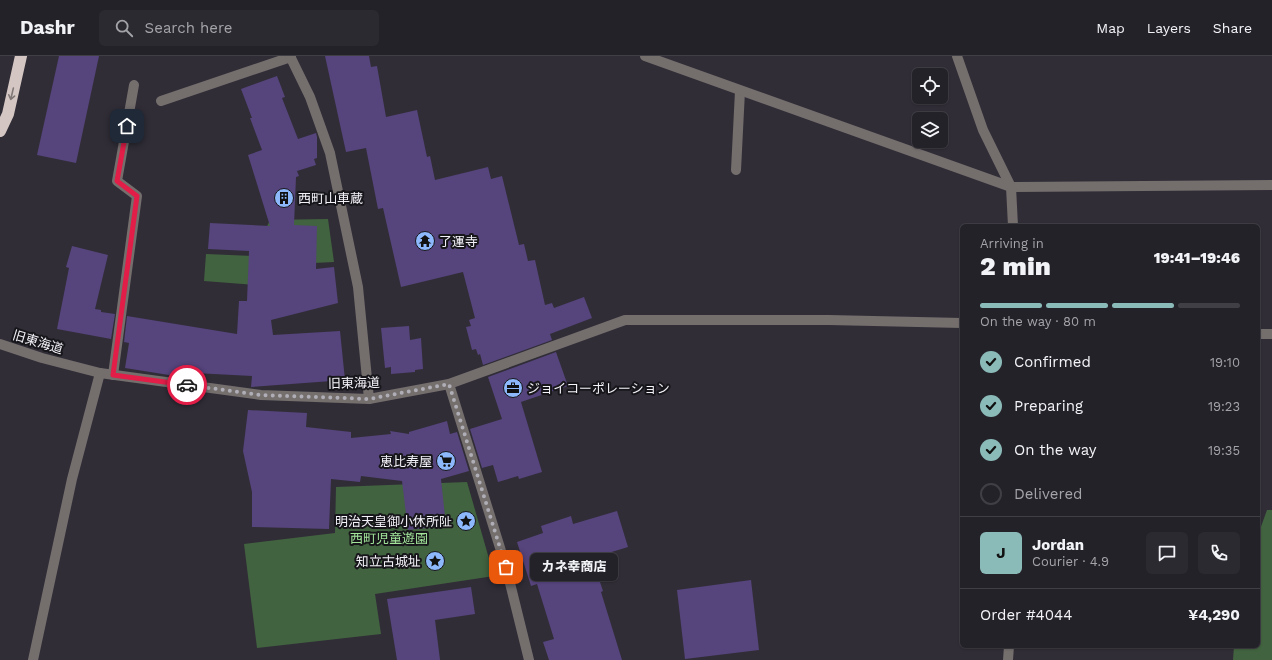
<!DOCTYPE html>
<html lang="en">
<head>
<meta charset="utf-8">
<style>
  :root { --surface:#242229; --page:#2c2a31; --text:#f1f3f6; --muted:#a3a4a8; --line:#413f46; --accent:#8bbbb9 }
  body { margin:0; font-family:"Work Sans","Noto Sans JP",sans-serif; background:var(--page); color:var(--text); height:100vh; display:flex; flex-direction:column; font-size:15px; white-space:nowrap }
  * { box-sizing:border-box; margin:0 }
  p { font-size:13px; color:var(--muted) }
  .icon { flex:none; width:22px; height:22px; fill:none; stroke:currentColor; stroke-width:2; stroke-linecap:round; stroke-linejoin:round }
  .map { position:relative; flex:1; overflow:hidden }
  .sheet { position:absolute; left:960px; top:168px; width:300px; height:424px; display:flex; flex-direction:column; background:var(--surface); border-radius:6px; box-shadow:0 1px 3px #0004,0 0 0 1px var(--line) }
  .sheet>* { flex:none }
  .controls { position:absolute; left:912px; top:12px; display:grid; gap:8px }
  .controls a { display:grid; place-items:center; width:36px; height:36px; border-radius:6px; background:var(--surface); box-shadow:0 1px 3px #0004,0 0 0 1px var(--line); font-size:20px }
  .pin { position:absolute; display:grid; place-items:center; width:34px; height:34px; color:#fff; margin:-17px; border-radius:8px; box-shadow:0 2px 6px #0006 }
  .courier { position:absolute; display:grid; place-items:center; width:40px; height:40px; margin:-20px; border:3px solid #e11d48; border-radius:50%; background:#fff; color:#222; box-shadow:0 1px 5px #0007 }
  .bubble { position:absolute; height:28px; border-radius:6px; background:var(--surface); box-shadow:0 1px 3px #0004,0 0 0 1px var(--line); font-size:13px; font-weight:800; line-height:28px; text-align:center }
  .summary em { font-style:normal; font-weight:800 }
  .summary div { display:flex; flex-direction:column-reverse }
  .summary { display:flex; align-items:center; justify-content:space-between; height:68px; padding:0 20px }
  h1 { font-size:26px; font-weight:800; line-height:30px }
  .bar { display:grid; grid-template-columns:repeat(4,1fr); gap:6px 4px; align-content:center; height:48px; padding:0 20px }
  .bar i { height:5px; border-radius:3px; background:var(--line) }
  .bar .current { background:var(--accent) }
  .bar p { grid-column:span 4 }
  .line { display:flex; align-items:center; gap:10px; padding:0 20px; border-top:1px solid var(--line) }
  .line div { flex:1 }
  .round { display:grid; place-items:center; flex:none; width:42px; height:42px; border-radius:6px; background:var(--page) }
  ol { padding:0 20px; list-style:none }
  li { display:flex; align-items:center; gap:12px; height:44px }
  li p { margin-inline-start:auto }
  li .icon { padding:4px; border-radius:50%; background:var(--accent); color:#111; stroke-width:4 }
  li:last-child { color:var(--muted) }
  li i { width:22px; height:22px; border:2px solid var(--line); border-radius:50% }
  header { display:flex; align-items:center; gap:24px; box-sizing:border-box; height:56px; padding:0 20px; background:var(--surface); border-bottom:1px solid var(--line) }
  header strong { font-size:19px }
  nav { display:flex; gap:22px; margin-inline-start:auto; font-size:14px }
  .search { width:280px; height:36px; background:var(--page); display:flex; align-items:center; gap:10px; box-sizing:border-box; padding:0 14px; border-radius:6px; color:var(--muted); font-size:15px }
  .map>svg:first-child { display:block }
</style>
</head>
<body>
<header>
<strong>Dashr</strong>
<div class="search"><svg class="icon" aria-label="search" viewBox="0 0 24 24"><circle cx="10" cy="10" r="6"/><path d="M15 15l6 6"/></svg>Search here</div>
<nav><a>Map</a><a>Layers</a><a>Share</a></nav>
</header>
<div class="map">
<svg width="1272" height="604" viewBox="0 0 1272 604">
  <rect width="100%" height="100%" fill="#302d37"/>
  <g fill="#42633f">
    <polygon points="328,163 334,206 273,209 271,230 204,225 206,198 253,200 270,164"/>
    <polygon points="467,426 494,520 375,538 381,578 257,592 244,488 335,477 336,431"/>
    <polygon points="1267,454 1272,454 1272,604 1233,604 1234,590 1258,590 1258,479"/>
  </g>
  <g fill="#56447c">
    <polygon points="59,0 99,0 76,107 37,99"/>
    <polygon points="325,0 369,0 371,11 377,10 386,61 417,54 427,101 430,100 435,124 488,111 491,123 502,120 519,189 524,188 528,205 535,204 545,249 552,247 554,252 584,241 592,262 550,278 552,284 483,309 480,298 478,299 476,293 472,294 466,271 471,270 469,264 475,262 463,216 401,231 383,152 378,153 366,92 346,96"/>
    <polygon points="277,20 285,41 282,42 298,83 316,77 317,81 317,102 314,103 316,109 297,115 299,120 296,121 294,169 317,170 316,213 334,211 338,247 271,264 273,279 340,275 345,324 251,331 252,320 195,317 194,323 125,312 129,287 124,286 127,260 237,278 239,245 247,245 249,195 208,193 210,167 270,170 248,99 262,94 250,62 252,62 241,33"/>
    <polygon points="72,190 108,199 95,253 101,254 101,256 115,258 111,283 57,273 69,212 66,211"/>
    <polygon points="409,270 410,284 421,282 423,313 415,314 415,316 391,318 391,311 385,312 381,272"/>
    <polygon points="556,296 568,330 521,346 542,416 519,423 518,420 498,426 493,409 482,412 470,373 502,363 488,321"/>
    <polygon points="248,354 307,357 306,371 351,376 351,382 391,378 390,375 409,378 409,376 447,365 450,378 457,376 469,415 441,423 446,470 408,474 402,425 361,420 360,426 331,423 329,473 252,471 252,436 243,395"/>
    <polygon points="617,455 628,491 592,502 603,535 601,536 622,604 549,604 543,586 554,583 537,528 531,530 517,486 543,477 541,470 571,460 573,468"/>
    <polygon points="751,524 759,594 685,603 677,534"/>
    <polygon points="471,531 475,558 435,564 440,604 397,604 387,543"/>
  </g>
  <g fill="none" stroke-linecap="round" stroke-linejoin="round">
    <g stroke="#746e6d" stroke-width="10">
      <polyline points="161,45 291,1"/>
      <polyline points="736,114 740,35"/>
      <polyline points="113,319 137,140 117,125 134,29"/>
    </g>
    <g stroke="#746e6d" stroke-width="10">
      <polyline points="290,0 310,41 330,97 358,231 369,343"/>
      <polyline points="645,0 1011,131 1272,129"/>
      <polyline points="957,0 983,74 1011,131 1013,170"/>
      <polyline points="1258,278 1272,278"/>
      <polyline points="0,288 42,302 100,317 261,339 369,343 449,328 625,264 829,264 962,267"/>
      <polyline points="449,328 506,511 529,604"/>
      <polyline points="33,604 72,423 100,317"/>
      <polyline points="1008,604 1009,590"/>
    </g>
    <polyline stroke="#d4c6c2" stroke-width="12" points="0,75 8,58 21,0"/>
  </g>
  <defs><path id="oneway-shaft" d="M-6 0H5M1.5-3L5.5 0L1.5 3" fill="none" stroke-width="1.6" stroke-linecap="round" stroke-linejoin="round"/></defs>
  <use stroke="#7f7776" href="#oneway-shaft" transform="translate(12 38) rotate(103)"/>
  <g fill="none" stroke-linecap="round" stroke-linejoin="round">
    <polyline stroke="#afadb5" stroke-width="4" stroke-dasharray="0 7.2" points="187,329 261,339 369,343 449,328 506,511"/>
    <polyline stroke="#e11d48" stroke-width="5" points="127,70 117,125 137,140 113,319 187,329"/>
  </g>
  <defs>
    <symbol id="building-disc" viewBox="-11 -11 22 22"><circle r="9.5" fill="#8db9fc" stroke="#17161a"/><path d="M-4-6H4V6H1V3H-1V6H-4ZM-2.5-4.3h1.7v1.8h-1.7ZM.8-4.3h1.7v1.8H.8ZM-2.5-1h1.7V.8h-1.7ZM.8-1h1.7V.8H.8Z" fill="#111"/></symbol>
    <symbol id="temple-disc" viewBox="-11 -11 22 22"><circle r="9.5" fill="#8db9fc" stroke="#17161a"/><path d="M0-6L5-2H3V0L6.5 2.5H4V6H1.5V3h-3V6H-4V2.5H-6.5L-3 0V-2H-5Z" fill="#111"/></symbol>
    <symbol id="office-disc" viewBox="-11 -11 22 22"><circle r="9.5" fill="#8db9fc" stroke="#17161a"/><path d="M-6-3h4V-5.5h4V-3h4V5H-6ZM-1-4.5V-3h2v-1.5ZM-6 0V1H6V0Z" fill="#111"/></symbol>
    <symbol id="supermarket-disc" viewBox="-11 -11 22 22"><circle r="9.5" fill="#8db9fc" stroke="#17161a"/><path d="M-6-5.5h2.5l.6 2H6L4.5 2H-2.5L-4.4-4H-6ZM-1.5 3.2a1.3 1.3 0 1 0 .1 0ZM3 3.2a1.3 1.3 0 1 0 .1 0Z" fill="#111"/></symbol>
    <symbol id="sight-disc" viewBox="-11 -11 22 22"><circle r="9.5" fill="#8db9fc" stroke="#17161a"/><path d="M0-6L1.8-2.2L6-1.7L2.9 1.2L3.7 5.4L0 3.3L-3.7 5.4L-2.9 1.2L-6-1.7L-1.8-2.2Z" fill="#111"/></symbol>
  </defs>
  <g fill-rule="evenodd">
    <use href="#building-disc" x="273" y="131" width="22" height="22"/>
    <use href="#temple-disc" x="414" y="174" width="22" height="22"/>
    <use href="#office-disc" x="502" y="321" width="22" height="22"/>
    <use href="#supermarket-disc" x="435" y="394" width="22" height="22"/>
    <use href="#sight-disc" x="455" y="454" width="22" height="22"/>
    <use href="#sight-disc" x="424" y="494" width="22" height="22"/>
  </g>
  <g text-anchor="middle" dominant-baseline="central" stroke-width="4" stroke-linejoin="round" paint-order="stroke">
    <g font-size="13" fill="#f4f2f9" stroke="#17161a" text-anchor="start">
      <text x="298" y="142">西町山車蔵</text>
      <text x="439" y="185">了運寺</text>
      <text x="527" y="332">ジョイコーポレーション</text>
      <text x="432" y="405" text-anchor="end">恵比寿屋</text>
      <text x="452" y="465" text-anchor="end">明治天皇御小休所阯</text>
      <text x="421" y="505" text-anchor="end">知立古城址</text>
    </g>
    <g font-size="13" fill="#f4f2f9" stroke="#17161a">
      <text transform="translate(38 286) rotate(17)">旧東海道</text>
      <text transform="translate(354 327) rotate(-1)">旧東海道</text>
    </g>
    <g font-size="13" fill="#a1e49a" stroke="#17161a">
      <text x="389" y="482">西町児童遊園</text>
    </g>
  </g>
</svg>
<div class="controls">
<a><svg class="icon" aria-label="locate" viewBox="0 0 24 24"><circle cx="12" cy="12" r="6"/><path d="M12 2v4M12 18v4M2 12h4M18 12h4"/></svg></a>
<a><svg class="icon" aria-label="layers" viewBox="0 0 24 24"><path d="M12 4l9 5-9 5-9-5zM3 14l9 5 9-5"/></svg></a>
</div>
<div class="pin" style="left:506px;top:511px;background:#ea580c"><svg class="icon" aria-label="bag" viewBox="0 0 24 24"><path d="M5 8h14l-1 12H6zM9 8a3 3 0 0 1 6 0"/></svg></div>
<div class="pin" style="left:127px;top:70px;background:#1f2937"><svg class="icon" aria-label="home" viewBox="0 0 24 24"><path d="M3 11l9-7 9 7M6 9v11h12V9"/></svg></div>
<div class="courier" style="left:187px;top:329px"><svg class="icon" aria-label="car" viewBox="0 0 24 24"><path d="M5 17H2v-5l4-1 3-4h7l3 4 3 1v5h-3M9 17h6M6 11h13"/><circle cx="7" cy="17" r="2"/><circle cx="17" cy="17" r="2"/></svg></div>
<div class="bubble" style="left:530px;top:497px;width:88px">カネ幸商店</div>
<section class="sheet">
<div class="summary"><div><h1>2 min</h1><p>Arriving in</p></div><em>19:41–19:46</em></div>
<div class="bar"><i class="current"></i><i class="current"></i><i class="current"></i><i></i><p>On the way · 80 m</p></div>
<ol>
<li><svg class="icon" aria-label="check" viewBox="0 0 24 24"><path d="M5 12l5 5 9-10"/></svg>Confirmed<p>19:10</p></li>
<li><svg class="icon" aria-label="check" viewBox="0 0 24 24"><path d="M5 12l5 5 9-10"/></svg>Preparing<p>19:23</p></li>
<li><svg class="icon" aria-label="check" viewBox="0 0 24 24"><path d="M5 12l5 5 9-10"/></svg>On the way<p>19:35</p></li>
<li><i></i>Delivered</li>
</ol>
<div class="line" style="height:72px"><b class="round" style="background:var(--accent);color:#111">J</b><div><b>Jordan</b><p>Courier · 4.9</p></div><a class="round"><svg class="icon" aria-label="chat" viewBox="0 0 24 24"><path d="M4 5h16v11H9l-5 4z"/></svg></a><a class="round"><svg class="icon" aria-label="phone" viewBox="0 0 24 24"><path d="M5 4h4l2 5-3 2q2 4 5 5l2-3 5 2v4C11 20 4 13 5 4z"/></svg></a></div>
<div class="line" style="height:52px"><div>Order #4044</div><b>¥4,290</b></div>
</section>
</div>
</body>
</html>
